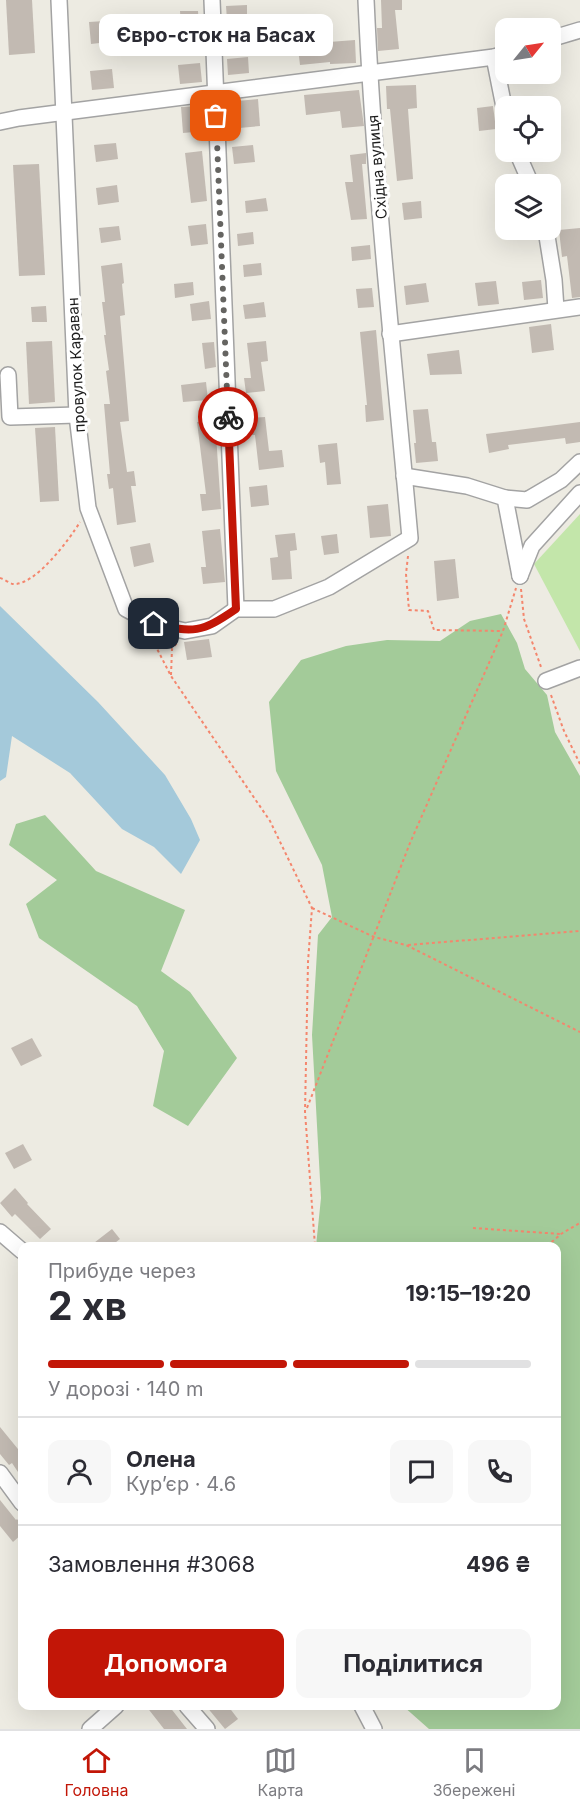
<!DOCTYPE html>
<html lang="uk">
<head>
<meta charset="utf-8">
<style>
  :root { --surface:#fff; --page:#f7f7f7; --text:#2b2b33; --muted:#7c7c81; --line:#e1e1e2; --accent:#c21607 }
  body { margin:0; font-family:Inter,sans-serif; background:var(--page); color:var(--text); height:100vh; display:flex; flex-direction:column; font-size:22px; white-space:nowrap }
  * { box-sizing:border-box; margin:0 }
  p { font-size:20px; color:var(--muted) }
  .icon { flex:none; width:33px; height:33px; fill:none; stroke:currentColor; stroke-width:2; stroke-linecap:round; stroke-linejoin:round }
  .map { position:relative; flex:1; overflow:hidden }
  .sheet { position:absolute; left:18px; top:1242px; width:543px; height:468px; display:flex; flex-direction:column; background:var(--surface); border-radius:12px; box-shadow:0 6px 24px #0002 }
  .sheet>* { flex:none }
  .needle { width:39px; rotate:60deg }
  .buttons { position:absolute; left:495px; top:18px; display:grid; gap:12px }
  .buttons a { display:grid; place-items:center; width:66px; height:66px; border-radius:12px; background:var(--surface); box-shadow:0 6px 24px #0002; font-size:30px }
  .pin { position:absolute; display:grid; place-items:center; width:51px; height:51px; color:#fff; margin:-26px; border-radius:12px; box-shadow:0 3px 9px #0006 }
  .courier { position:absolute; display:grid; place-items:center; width:60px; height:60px; margin:-30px; border:4px solid #c21607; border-radius:50%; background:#fff; color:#222; box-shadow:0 2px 8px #0007 }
  .bubble { position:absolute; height:42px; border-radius:12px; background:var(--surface); box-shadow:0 6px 24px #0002; font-size:20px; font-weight:700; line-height:42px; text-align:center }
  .overview em { font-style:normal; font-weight:700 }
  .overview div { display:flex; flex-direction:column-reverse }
  .overview { display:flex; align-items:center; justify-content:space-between; height:102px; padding:0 30px }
  h1 { font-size:39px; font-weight:700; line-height:45px }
  .bar { display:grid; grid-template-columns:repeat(4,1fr); gap:9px 6px; align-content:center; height:72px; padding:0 30px }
  .bar i { height:8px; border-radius:4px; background:var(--line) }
  .bar .on { background:var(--accent) }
  .bar p { grid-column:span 4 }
  .line { display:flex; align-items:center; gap:15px; padding:0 30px; border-top:2px solid var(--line) }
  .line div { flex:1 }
  .round { display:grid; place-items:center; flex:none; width:63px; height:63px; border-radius:12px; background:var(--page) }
  .cta { display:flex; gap:12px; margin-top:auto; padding:12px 30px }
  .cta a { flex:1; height:69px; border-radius:12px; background:var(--accent); color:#fff; font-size:24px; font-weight:700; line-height:69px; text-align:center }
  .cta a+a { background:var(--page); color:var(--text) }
  .tab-bar { display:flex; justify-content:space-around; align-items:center; height:84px; border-top:2px solid var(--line); background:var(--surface); font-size:16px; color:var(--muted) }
  .tab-bar a { display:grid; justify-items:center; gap:3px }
  .tab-bar .on { color:var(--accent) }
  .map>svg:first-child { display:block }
</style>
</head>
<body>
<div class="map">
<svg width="580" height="1729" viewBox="0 0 580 1729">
  <rect width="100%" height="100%" fill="#edebe2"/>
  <polygon fill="#c3e6aa" points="580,514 580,651 534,564"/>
  <g fill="#a3cb99">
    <polygon points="501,614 517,643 525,669 547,695 555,732 580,776 580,1729 429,1729 403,1706 556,1706 556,1246 316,1246 321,1198 312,1035 318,935 332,917 322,865 276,771 269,702 301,660 346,646 387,640 440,641 470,621"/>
    <polygon points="45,815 96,871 185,910 161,971 190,992 237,1058 188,1126 153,1106 164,1051 137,1006 39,938 26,904 57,880 9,845 16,824"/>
  </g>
  <polygon fill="#a4c9da" points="0,606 98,702 165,775 191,819 200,840 181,874 154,847 122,829 70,773 12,736 6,777 0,781"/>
  <g fill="#c2bab2">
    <polygon points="6,0 32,0 35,53 9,55"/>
    <polygon points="381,0 402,0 402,10 395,10 399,49 378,51 377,28 382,28"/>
    <polygon points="247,5 247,20 227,20 226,6"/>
    <polygon points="180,11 198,11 199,29 181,30"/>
    <polygon points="105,21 108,42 91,44 89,22"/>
    <polygon points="355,40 356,63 330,64 330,62 300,65 298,48 329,45 329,42"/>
    <polygon points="248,57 249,73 228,75 227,59"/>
    <polygon points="200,63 202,82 180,84 178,65"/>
    <polygon points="112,69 114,88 92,90 90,71"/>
    <polygon points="416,85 417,108 408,109 413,179 397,181 390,109 387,109 386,86"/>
    <polygon points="359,90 364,126 342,128 340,111 306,115 304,95"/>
    <polygon points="258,99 260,126 228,129 226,102"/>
    <polygon points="201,106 204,131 183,133 181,107"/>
    <polygon points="493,106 496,129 479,131 477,108"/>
    <polygon points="116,143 118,159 96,162 94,145"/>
    <polygon points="253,145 255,162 234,164 232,147"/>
    <polygon points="202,151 207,201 191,203 185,153"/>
    <polygon points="366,153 366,164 362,164 367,219 351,220 345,182 353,182 350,155"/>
    <polygon points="39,164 45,275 19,276 13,165"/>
    <polygon points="117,185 119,202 98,205 96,188"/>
    <polygon points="266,198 268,211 246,213 245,201"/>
    <polygon points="421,201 422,218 404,220 402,203"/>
    <polygon points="206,224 208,244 191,246 188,226"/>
    <polygon points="119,226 121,240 101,243 99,228"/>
    <polygon points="580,228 580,297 572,298 567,256 562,257 559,230"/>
    <polygon points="253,232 254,244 238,246 237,234"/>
    <polygon points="370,245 371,259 352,261 351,247"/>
    <polygon points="122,263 124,283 122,284 125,315 120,316 129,421 120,422 127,472 134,471 136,486 131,486 136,522 117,525 113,488 109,489 107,474 110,474 104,404 110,404 106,371 109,370 104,335 106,335 102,302 105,302 101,266"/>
    <polygon points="261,263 262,275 244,277 243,265"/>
    <polygon points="541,280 543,298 524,300 522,282"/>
    <polygon points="496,281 499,304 478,306 475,283"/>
    <polygon points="193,282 194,295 175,298 174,284"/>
    <polygon points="426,283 429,302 406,305 404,286"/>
    <polygon points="372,288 374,307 358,308 356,289"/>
    <polygon points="209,301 211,319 192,321 190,304"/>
    <polygon points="264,302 266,317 245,319 243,305"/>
    <polygon points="46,306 47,322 32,322 31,307"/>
    <polygon points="551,324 554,350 532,353 529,327"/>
    <polygon points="376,330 384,420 366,422 365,405 367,405 360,332"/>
    <polygon points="52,341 55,402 29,404 26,342"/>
    <polygon points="266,341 268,361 261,362 265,391 246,393 244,378 251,378 247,343"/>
    <polygon points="214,342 216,367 205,369 202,343"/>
    <polygon points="459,350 462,374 430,375 427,354"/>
    <polygon points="206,382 208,400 183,402 181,385"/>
    <polygon points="428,409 432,442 436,442 438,461 416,463 414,443 416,443 413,410"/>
    <polygon points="265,417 269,451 282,450 284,467 259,470 255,435 250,435 248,418"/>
    <polygon points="215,420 221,509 202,511 200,494 206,494 197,422"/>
    <polygon points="580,422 580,442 566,444 565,438 508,445 509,449 489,453 486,434"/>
    <polygon points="55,427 59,501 40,502 35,428"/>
    <polygon points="337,443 341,484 327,485 325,462 320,463 318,445"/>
    <polygon points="267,485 269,505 251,507 249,487"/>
    <polygon points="388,504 391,536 370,538 367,506"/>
    <polygon points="220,529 225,582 203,584 201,567 206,567 202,531"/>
    <polygon points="295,533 297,550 290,551 292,579 272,580 270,558 278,557 275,535"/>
    <polygon points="337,534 339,553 324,555 321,536"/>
    <polygon points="150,543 154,562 134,567 130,547"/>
    <polygon points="455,559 459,598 437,601 434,561"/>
    <polygon points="209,639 212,657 187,660 184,642"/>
    <polygon points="32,1038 42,1056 21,1066 11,1048"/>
    <polygon points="23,1144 32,1160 14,1169 5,1153"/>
    <polygon points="15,1188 28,1203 27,1204 51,1229 40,1239 15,1214 12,1217 0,1203"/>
    <polygon points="112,1229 120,1239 111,1246 90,1246"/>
    <polygon points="0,1427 22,1454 22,1478 12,1463 9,1465 0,1454"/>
    <polygon points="0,1500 16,1520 17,1519 22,1525 22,1534 13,1542 0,1526"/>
    <polygon points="146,1706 169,1706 187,1729 164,1729"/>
    <polygon points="206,1706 228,1706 238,1719 225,1729"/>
  </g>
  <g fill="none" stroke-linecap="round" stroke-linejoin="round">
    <defs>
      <g id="minor">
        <path d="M 59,0 L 77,415 L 88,508 L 126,609 L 154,624 L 185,631 L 212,626 L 236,609 L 274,609 L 329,587 L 410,538 C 394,359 374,180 366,0"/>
        <polyline points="212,0 236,609"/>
        <polyline points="550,39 580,30"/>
        <polyline points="494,57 506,117"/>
        <polyline points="0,122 19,118 494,57 506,53"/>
        <polyline points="517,152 531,184"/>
        <polyline points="546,230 554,280 556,309"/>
        <polyline points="390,334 580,307"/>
        <polyline points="8,375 10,417 77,415"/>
        <polyline points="404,476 467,486 505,498 520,576"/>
        <polyline points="505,498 527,500 561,480 580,462"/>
        <polyline points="520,576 532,546 580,493"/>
        <polyline points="546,681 580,668"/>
        <polyline points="0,1232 22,1251"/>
        <polyline points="0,1473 22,1503"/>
        <polyline points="187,1706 207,1729"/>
        <polyline points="362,1706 374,1729"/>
        <polyline points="90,1729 116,1706"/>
      </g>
    </defs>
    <use href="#minor" stroke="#a3a3a3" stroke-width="18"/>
    <g stroke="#f4866d" stroke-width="2" stroke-dasharray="3 3" stroke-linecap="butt">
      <polyline points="408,556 406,574 409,610 428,611 434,630 502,631"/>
      <path d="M 0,578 C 4,579 9,583 13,584 C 35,586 69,540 80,522"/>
      <polyline points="521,589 524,619 541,667"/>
      <polyline points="152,639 171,676 270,821 312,908 308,962 305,1112 315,1246"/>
      <polyline points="171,675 172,649 177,643"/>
      <polyline points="551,695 564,731 580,764"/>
      <polyline points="312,908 374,937 406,945 580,1032"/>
      <polyline points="408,945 580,931"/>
      <polyline points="307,1108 410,843 503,631 516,588"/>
      <polyline points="473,1228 561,1234"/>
      <polyline points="547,1246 561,1234 580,1223"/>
    </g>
    <use href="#minor" stroke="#fff" stroke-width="15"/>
  </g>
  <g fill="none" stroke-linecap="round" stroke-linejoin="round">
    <polyline stroke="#656461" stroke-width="6" stroke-dasharray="0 10.8" points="216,116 228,417"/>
    <path stroke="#c21607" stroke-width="8" d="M 154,624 C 194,633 201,633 236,609 L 228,417"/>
  </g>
  <g text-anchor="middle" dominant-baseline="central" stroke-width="6" stroke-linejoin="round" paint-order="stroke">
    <g font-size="15" fill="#1c1c1c" stroke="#fff">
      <text transform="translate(377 167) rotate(-95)">Східна вулиця</text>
      <text transform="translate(76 365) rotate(-93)">провулок Караван</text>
    </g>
  </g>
</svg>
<div class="buttons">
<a><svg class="needle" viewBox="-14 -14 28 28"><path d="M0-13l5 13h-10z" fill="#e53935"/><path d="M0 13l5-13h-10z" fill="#7c7c81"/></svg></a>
<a><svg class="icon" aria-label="locate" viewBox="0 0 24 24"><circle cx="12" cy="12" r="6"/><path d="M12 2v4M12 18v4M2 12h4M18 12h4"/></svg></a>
<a><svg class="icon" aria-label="layers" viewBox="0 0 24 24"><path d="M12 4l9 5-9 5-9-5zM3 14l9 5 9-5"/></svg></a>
</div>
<div class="pin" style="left:216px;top:116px;background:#ea580c"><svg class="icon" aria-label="bag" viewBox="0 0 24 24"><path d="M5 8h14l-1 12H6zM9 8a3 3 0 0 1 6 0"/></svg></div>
<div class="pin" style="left:154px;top:624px;background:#1f2937"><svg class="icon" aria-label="home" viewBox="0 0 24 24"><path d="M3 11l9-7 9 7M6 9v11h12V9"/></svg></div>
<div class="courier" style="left:228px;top:417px"><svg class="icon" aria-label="bike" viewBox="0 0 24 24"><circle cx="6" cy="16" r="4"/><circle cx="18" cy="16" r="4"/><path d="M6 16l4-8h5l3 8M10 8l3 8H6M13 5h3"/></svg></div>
<div class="bubble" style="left:99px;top:14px;width:234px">Євро-сток на Басах</div>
<section class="sheet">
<div class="overview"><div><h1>2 хв</h1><p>Прибуде через</p></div><em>19:15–19:20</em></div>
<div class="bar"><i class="on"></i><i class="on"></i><i class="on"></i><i></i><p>У дорозі · 140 m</p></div>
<div class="line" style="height:108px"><a class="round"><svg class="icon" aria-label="person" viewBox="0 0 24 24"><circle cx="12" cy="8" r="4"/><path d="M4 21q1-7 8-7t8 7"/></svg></a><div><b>Олена</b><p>Кур’єр · 4.6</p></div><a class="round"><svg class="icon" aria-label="chat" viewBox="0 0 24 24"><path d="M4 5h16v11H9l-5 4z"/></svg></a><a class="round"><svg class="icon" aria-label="phone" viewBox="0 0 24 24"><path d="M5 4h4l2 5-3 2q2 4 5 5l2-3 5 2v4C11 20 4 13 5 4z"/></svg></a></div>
<div class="line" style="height:78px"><div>Замовлення #3068</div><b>496 ₴</b></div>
<div class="cta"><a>Допомога</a><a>Поділитися</a></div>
</section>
</div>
<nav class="tab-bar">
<a class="on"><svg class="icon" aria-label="home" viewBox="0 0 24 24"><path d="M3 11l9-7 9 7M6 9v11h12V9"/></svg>Головна</a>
<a><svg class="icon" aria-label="map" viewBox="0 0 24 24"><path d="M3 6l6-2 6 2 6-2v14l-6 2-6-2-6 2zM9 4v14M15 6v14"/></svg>Карта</a>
<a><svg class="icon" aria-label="saved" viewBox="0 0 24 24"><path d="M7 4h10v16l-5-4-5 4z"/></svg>Збережені</a>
</nav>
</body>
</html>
